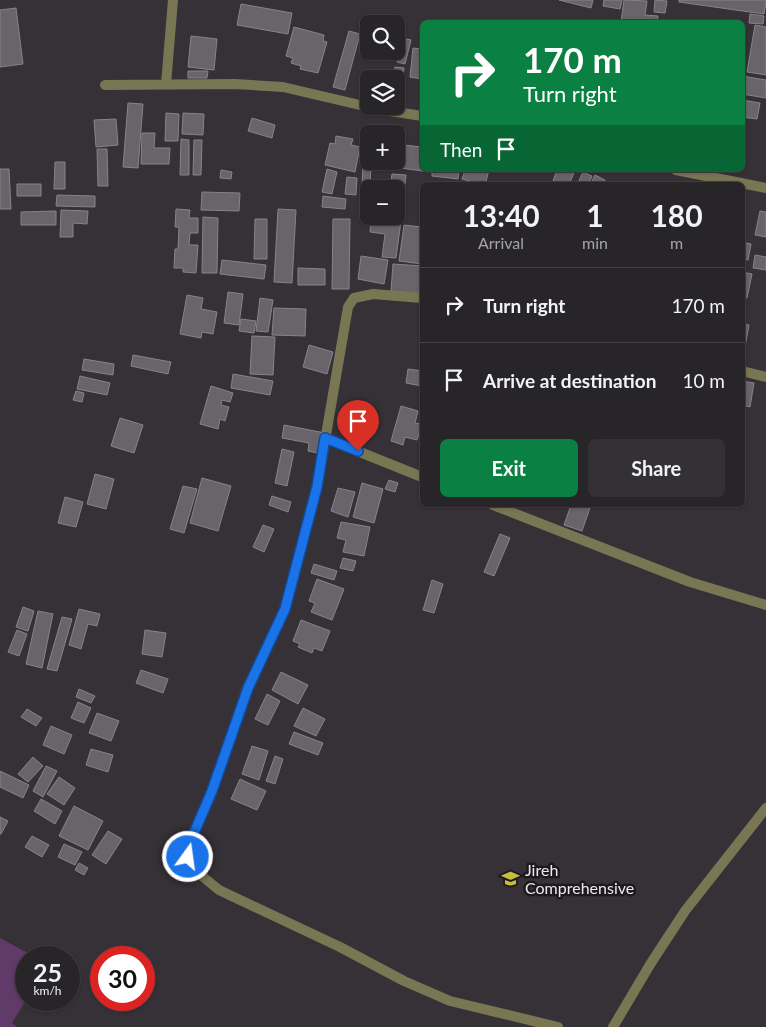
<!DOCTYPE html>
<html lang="en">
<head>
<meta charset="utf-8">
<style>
  :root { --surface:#282529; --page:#343135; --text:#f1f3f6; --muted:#a5a5a8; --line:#444246; --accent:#0b8043 }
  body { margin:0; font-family:Lato,sans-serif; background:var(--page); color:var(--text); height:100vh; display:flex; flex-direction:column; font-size:19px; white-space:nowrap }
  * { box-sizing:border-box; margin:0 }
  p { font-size:16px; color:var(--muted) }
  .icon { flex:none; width:28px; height:28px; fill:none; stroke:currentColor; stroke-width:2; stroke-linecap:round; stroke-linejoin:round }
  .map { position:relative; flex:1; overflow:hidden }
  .side { position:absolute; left:420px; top:182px; width:325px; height:325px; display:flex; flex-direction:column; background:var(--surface); border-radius:8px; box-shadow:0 1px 4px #0004,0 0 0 1px var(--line) }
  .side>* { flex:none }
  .top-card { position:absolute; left:420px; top:20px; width:325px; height:152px; border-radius:8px; box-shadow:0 1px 4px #0004,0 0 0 1px var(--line); background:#0b8043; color:#fff; overflow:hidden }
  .fabs { position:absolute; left:360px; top:15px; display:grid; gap:10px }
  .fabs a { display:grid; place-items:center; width:45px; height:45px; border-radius:8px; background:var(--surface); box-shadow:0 1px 4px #0004,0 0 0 1px var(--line); font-size:25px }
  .speed { position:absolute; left:15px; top:946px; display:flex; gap:10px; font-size:25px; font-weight:700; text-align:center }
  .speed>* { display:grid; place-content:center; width:65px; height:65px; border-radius:50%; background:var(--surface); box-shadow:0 1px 4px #0004,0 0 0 1px var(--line); line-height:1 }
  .speed small { font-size:12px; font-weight:400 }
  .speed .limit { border:8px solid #d22; background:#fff; color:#111 }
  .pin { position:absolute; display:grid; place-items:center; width:42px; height:42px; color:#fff; margin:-51px -21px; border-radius:50% 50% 50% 0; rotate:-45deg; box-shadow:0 0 5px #0007 }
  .pin .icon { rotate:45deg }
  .me { position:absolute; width:55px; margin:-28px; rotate:14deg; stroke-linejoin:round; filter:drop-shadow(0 0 4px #0008) }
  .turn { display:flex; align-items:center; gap:18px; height:105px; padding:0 20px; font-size:22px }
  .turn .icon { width:65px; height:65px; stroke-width:2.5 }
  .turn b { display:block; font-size:35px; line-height:42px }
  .then { display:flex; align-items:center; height:48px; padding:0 20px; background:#0003; gap:10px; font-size:19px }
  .eta { display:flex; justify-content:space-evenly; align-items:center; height:85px; text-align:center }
  .eta b { font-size:30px; font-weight:700; line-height:35px }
  .action { display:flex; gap:10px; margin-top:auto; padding:10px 20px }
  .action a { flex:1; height:58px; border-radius:8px; background:var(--accent); color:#fff; font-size:20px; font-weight:700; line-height:58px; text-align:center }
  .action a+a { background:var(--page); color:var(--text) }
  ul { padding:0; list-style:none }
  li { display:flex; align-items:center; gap:15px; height:75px; padding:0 20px; border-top:1px solid var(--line) }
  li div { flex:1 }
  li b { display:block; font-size:19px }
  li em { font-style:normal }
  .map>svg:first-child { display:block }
  .green { fill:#603a69 }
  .building { fill:#69636a; stroke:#88838a }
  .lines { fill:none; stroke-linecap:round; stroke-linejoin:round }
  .minor { stroke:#787653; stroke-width:10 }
  .route-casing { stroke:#114b97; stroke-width:12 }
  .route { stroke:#1a73e8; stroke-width:9 }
  .labels { text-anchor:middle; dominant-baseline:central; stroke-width:5; stroke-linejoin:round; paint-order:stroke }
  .poi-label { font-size:16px; fill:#ece9ed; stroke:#1c1a1d; text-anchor:start }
</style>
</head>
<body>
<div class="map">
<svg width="766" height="1027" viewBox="0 0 766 1027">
  <rect width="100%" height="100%" fill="#363137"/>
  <path class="green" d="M 0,938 L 35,957 L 26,958 L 26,1000 L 12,1023 L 17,1027 L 0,1027 Z"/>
  <path class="building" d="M 559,0 L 593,0 L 591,8 Z
    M 604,0 L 622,0 L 620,9 L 603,6 Z
    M 624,0 L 647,1 L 645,15 L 658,16 L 657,22 L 621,22 Z
    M 655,0 L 667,1 L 665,13 L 654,12 Z
    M 679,0 L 766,0 L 766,2 L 764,14 L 679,2 Z
    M 241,4 L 292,13 L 288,34 L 237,25 Z
    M 16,8 L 23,64 L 0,67 L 0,10 Z
    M 750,14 L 764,16 L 763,24 L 749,23 Z
    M 755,25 L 766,27 L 766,75 L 747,72 Z
    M 294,27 L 324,35 L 323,41 L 327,42 L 318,73 L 300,69 L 301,66 L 291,63 L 293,58 L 286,56 Z
    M 349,31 L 360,34 L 345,90 L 333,87 Z
    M 191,36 L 217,39 L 214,70 L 188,67 Z
    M 402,38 L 411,40 L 405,64 L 397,62 Z
    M 413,48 L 422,49 L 422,79 L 410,77 Z
    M 395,67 L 404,68 L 401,97 L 396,96 L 396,79 L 393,79 Z
    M 188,71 L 208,71 L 207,78 L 188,78 Z
    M 742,76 L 766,80 L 766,98 L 742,94 Z
    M 742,100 L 760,103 L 757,119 L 742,117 Z
    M 128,103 L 143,104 L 138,168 L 123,167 Z
    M 166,113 L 179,114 L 178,141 L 165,141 Z
    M 183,113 L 204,114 L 203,135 L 182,134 Z
    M 252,118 L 275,125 L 272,138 L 248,131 Z
    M 116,119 L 118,145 L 96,147 L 94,120 Z
    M 142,133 L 155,133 L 154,148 L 170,148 L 169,164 L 141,164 Z
    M 336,136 L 353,139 L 351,145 L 360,147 L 355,172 L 325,165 L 330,143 L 335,144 Z
    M 366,138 L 369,138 L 369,159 L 364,158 Z
    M 181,139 L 189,140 L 189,175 L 180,175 Z
    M 194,140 L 202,140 L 201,175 L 193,175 Z
    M 404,145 L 422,147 L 422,170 L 429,170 L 429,172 L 401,168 Z
    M 97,149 L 107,149 L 108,186 L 98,186 Z
    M 55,162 L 65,162 L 65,189 L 54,189 Z
    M 363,163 L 371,164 L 369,208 L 361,208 Z
    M 0,169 L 9,169 L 11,209 L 0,209 Z
    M 327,169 L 337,172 L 332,194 L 322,192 Z
    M 221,170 L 232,172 L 231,179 L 220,178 Z
    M 432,170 L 459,170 L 458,179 L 432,176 Z
    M 465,170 L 489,170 L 485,185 L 462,179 Z
    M 557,170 L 575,170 L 569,185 L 553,181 Z
    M 583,172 L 592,176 L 588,185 L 577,185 Z
    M 392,174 L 406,175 L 401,216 L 396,216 L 396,189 L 390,189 Z
    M 595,175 L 605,180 L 602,185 L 590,185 Z
    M 347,177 L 357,178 L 356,195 L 345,194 Z
    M 17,184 L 41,184 L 41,196 L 17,196 Z
    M 202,192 L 240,193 L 239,211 L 201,210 Z
    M 57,195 L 95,196 L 95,207 L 56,206 Z
    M 323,196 L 346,199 L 345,209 L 322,207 Z
    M 176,209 L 190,210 L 189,218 L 198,218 L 198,233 L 190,233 L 189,245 L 198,245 L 196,273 L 183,272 L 183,268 L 174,268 L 175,249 L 178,249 L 179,227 L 175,227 Z
    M 278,209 L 296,210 L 292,283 L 274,282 Z
    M 61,210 L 88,211 L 87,224 L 73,223 L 73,237 L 60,237 Z
    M 56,211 L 56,225 L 21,225 L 21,212 Z
    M 760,211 L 766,212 L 766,237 L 755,235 Z
    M 203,217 L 218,218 L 217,273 L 202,273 Z
    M 371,218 L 401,221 L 396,258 L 382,257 L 385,234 L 370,232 Z
    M 255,219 L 267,219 L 267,259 L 254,259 Z
    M 333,219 L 350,219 L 349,289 L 332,289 Z
    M 404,225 L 422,227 L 422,264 L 399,261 Z
    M 742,242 L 751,244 L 748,260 L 742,259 Z
    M 755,255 L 766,257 L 766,270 L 753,268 Z
    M 361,256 L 388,260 L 384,284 L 358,279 Z
    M 222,260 L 266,265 L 264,279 L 220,274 Z
    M 393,264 L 422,266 L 419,294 L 391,291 Z
    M 298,268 L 325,269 L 325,285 L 298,285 Z
    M 742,272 L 752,274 L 747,298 L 742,297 Z
    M 228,292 L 243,294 L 239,325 L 224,323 Z
    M 187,295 L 203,298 L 201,309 L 217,312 L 213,334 L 202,332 L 201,338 L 180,334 Z
    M 260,298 L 273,300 L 268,332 L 256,331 Z
    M 274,308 L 306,309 L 305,336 L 272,335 Z
    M 241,319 L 256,321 L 254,333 L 239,331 Z
    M 742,324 L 749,325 L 744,352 L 742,352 Z
    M 252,336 L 275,337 L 273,375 L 250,374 Z
    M 309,345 L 333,352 L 327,374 L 303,367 Z
    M 133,355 L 171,362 L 168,374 L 131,366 Z
    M 84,359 L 114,364 L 113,375 L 82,370 Z
    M 408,369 L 422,371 L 422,386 L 406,383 Z
    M 233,374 L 273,381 L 270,395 L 231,388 Z
    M 80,376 L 110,383 L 107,395 L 77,389 Z
    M 742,381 L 754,383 L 750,407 L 742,405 Z
    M 211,386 L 233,393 L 230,402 L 222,400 L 221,405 L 229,407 L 225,421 L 220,419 L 218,429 L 200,424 Z
    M 76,391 L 84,393 L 82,402 L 73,400 Z
    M 401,406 L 418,411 L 415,423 L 422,424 L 417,440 L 405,437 L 403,445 L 391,441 Z
    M 120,418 L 143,425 L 134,453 L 111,446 Z
    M 284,425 L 325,433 L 322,454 L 308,451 L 309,443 L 282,438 Z
    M 282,449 L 294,452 L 287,486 L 275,483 Z
    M 95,474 L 114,479 L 106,509 L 87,504 Z
    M 202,478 L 231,486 L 218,531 L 190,523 Z
    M 389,480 L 398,483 L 395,492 L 385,489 Z
    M 362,483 L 383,489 L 374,523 L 353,517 Z
    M 183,486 L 197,489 L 184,533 L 170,529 Z
    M 338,488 L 355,492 L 348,517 L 331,511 Z
    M 272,496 L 291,502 L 288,512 L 269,505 Z
    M 65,497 L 83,502 L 76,527 L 58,523 Z
    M 571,505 L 591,505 L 582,531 L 564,525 Z
    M 341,522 L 370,527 L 364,556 L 343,552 L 346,540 L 337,538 Z
    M 263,525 L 274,529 L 264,552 L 253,547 Z
    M 500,534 L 510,538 L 494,576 L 484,572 Z
    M 343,558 L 356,561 L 353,571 L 340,568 Z
    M 314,564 L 337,571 L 334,580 L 311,573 Z
    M 317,579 L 344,589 L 332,620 L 311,612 L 315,603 L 309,601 Z
    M 432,580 L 443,584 L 434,613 L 423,610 Z
    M 23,607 L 34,611 L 28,631 L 16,627 Z
    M 79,609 L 100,614 L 97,626 L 88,624 L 81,649 L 69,645 Z
    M 38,611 L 53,614 L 42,668 L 26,664 Z
    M 62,617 L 72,619 L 57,671 L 47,669 Z
    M 301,620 L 330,631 L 322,651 L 314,648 L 312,653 L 298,647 L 300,644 L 293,641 Z
    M 17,630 L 27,634 L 19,656 L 8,652 Z
    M 145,630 L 166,633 L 162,657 L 142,654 Z
    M 141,670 L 168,679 L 163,693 L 136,683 Z
    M 281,672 L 308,685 L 298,704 L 272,690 Z
    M 79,689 L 95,696 L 91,703 L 76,697 Z
    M 267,694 L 280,701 L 268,725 L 255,719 Z
    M 78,702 L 91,708 L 84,723 L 71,718 Z
    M 303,708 L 325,719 L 316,736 L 294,726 Z
    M 27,709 L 42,718 L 36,726 L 21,717 Z
    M 97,713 L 119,721 L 111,741 L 89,733 Z
    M 51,726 L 72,735 L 64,754 L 43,745 Z
    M 294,732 L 323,743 L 318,755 L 289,744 Z
    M 252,746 L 268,751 L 259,780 L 242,774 Z
    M 91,749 L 113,755 L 108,772 L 86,765 Z
    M 275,756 L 283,759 L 275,784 L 266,781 Z
    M 33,757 L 43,766 L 28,782 L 18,774 Z
    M 46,766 L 57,771 L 43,797 L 33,791 Z
    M 0,771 L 29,785 L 23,798 L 0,787 Z
    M 59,777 L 75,788 L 64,805 L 47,794 Z
    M 240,779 L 266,791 L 257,810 L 231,799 Z
    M 41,799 L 62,811 L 55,824 L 34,811 Z
    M 74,806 L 103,821 L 88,850 L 59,836 Z
    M 0,817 L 8,821 L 1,834 L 0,834 Z
    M 108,831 L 122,839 L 106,864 L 92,855 Z
    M 32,836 L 49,845 L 42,857 L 25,847 Z
    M 64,844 L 82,852 L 75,865 L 58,857 Z
    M 79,863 L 88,868 L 84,875 L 75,870 Z"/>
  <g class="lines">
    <path class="minor" d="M 166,84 L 173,0
      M 105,85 L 235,84 L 283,87 L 377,109 L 422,116
      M 676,170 L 766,188
      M 422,298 L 373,294 L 354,298 L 348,307 L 317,487 L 285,609 L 248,688 L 212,791 L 191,840 L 188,857 L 197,872 L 219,890 L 340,947 L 404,981 L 450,1001 L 558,1027
      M 742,371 L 766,377
      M 325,438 L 422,477
      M 493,505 L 690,582 L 766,605
      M 613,1027 L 651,963 L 685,911 L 766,808"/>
  </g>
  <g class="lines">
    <defs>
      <path id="route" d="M 188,857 L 191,840 L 212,791 L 248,688 L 285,609 L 317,487 L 325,438 L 358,451"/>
    </defs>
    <use href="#route" class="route-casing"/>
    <use href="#route" class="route"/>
  </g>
  <defs>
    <symbol id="school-bare" viewBox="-9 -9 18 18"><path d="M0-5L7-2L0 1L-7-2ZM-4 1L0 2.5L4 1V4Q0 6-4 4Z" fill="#c4bd3e" stroke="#1c1a1d" stroke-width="2.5" paint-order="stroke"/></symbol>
  </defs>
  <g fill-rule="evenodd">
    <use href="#school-bare" x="498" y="866" width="25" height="25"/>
  </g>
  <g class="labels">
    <g class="poi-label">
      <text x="525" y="869">Jireh<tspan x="525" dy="18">Comprehensive</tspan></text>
    </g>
  </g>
</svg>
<div class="fabs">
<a><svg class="icon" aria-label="search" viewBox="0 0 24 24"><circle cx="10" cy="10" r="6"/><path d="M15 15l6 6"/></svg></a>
<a><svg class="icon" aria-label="layers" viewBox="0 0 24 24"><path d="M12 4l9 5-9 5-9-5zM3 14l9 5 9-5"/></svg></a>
<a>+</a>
<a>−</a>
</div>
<div class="speed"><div>25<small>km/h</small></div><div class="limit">30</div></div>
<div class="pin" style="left:358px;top:451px;background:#d93025"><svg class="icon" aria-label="arrive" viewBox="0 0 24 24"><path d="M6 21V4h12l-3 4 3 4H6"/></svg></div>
<svg class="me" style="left:188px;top:857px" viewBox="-20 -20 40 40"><circle r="17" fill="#1a73e8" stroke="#fff" stroke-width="3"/><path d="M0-11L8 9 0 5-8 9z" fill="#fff"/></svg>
<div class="top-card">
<div class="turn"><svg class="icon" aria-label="right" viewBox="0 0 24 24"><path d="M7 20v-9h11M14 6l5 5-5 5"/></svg><div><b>170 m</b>Turn right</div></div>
<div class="then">Then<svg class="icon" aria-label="arrive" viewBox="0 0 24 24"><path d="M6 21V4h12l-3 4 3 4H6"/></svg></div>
</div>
<section class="side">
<div class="eta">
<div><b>13:40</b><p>Arrival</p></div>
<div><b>1</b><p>min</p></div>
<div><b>180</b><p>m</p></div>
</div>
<ul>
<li><svg class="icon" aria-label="right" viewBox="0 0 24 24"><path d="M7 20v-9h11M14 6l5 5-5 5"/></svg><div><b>Turn right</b></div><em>170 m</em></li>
<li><svg class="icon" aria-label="arrive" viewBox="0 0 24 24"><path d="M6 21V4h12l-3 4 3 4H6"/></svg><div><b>Arrive at destination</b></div><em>10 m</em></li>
</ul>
<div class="action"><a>Exit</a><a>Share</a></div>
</section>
</div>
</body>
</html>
